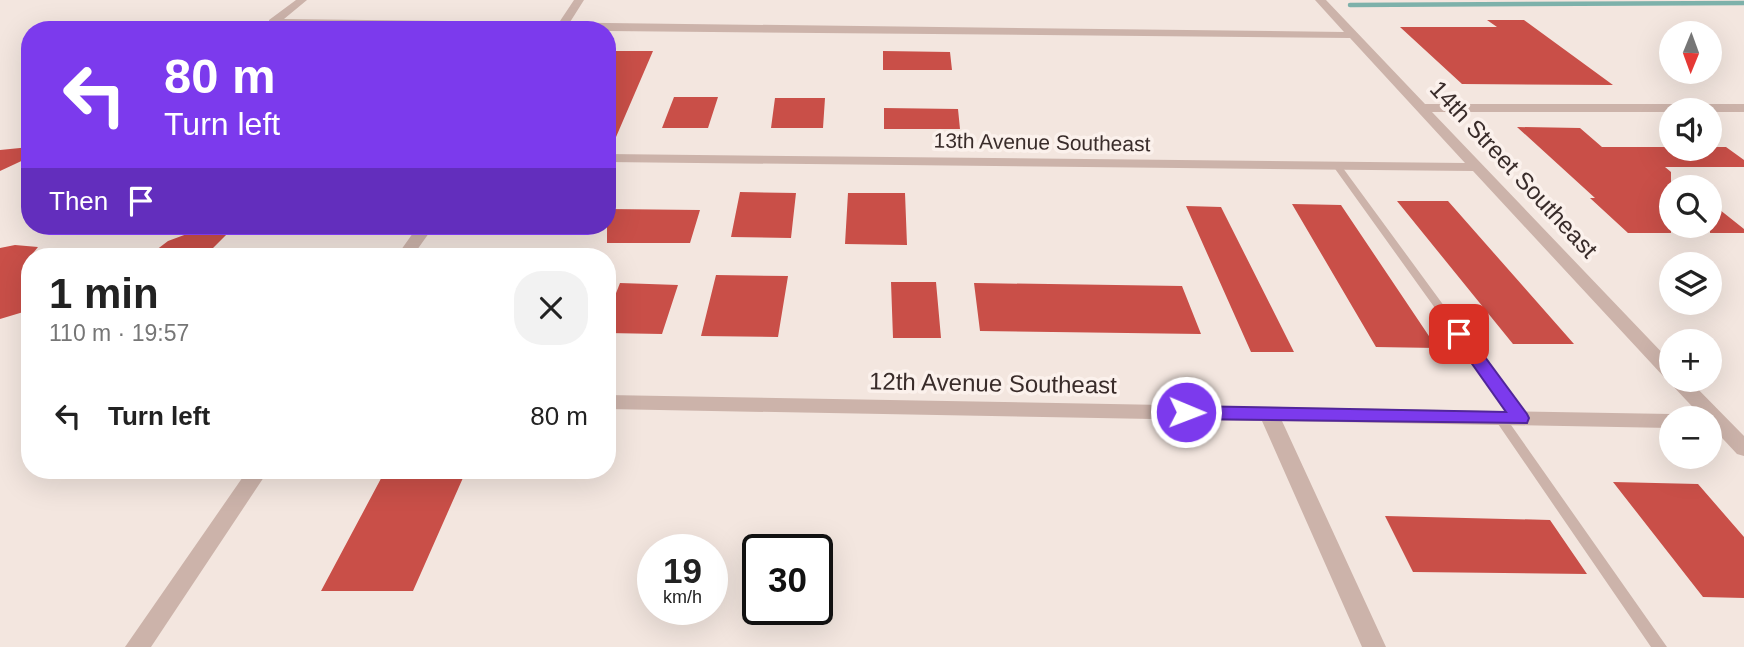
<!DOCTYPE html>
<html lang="en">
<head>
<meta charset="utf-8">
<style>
  :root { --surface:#fff; --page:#f2f2f2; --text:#222; --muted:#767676 }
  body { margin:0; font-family:Helvetica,sans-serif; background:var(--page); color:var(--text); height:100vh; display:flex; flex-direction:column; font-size:26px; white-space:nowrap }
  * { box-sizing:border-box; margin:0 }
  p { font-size:23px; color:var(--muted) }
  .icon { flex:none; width:38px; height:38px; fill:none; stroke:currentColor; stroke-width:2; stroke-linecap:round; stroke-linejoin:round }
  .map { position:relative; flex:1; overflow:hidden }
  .side { position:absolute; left:21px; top:248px; width:595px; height:231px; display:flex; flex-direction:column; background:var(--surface); border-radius:28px; box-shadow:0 7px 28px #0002 }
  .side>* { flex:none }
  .guide { position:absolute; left:21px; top:21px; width:595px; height:214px; border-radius:28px; box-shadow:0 7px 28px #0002; background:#7c3aed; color:#fff; overflow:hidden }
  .needle { width:46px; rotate:181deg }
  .tools { position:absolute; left:1659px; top:21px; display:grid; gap:14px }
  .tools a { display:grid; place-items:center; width:63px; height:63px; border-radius:50%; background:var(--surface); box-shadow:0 7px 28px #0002; font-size:35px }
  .speed { position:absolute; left:637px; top:534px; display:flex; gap:14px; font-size:35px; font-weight:700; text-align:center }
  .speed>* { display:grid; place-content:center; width:91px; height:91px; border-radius:50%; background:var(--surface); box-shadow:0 7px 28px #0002; line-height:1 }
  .speed small { font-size:18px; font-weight:400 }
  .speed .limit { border:4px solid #111; border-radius:10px; background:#fff; color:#111 }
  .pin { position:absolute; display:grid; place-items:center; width:60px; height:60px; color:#fff; margin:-30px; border-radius:14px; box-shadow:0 4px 10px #0006 }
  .me { position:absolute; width:77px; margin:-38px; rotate:91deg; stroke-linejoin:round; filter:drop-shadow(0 0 5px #0008) }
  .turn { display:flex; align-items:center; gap:24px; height:147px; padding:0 28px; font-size:32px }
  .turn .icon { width:91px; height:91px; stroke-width:2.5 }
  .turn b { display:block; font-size:49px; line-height:60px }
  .then { display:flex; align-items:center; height:66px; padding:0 28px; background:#0003; gap:14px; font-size:26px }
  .round { display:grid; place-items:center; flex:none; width:74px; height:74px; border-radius:28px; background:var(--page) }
  .head { display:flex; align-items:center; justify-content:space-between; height:119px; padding:0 28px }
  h1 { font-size:42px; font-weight:700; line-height:52px }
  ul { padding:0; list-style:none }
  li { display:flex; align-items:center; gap:21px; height:98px; padding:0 28px }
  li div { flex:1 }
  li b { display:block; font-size:26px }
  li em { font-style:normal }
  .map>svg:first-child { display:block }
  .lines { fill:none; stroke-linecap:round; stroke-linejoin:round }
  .stream { stroke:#7db1aa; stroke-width:4.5 }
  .building { fill:#c94f48 }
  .service { fill:#ccb3aa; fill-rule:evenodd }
  .minor { fill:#ccb3aa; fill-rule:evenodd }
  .tertiary { fill:#ccb3aa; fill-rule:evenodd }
  .route { fill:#7c3aed; stroke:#51269a; stroke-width:2 }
  .labels { text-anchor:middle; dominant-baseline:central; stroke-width:7; stroke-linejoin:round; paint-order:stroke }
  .far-street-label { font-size:21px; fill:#392c2a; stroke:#fbf1ec }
  .street-label { font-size:24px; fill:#392c2a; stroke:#fbf1ec }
</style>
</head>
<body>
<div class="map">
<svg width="1744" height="647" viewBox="0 0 1744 647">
  <rect width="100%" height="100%" fill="#f3e6df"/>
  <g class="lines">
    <path class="stream" d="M 1350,5 L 1744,3"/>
  </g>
  <path class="building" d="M 1487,20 L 1524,20 L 1613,85 L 1462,84 L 1400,27 L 1497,27 Z
    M 607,51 L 653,51 L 610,151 L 607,151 Z
    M 883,51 L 950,52 L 952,70 L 883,70 Z
    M 674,97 L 718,97 L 708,128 L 662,128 Z
    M 775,98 L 825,98 L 823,128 L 771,128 Z
    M 884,108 L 958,109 L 960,129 L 884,129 Z
    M 1517,127 L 1580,128 L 1602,147 L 1726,147 L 1744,160 L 1744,167 L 1665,167 L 1671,172 L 1671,233 L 1628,233 L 1590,198 L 1595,198 Z
    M 30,147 L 30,157 L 0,171 L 0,150 Z
    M 740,192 L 796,193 L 791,238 L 731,237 Z
    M 848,193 L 905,193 L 907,245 L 845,244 Z
    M 1397,201 L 1448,201 L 1574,344 L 1513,344 Z
    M 1710,202 L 1744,229 L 1744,233 L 1710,233 Z
    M 1292,204 L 1341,205 L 1437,348 L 1376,347 Z
    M 1186,206 L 1221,207 L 1294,352 L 1251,352 Z
    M 607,209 L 700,210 L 690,243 L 607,243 Z
    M 195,231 L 227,234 L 213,248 L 195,257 L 147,257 L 168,241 Z
    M 15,245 L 38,247 L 30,257 L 30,310 L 0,319 L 0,248 Z
    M 716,275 L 788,276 L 778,337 L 701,336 Z
    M 891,282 L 936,282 L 941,338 L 893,338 Z
    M 620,283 L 678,285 L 662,334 L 607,333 L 607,316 Z
    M 974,283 L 1182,286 L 1201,334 L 980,331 Z
    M 385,471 L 466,471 L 413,591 L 321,591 Z
    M 1613,482 L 1698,484 L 1744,537 L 1744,598 L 1703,597 Z
    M 1385,516 L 1550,520 L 1587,574 L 1413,572 Z"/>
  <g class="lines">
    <path class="service" d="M 1337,163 L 1340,164 L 1524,415 L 1526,418 L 1524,421 L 1516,421 L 1333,166 Z
      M 1500,414 L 1504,415 L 1667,647 L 1651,647 L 1496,421 L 1494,418 L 1496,415 Z"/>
    <path class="minor" d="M 296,0 L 307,0 L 284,19 L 1344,32 L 1315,0 L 1326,0 L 1425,104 L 1744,104 L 1744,112 L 1432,112 L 1671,362 L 1671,380 L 1689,380 L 1744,436 L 1744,456 L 1737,454 L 1710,425 L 1710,418 L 1703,418 L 1671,384 L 1669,379 L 1664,377 L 1473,171 L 607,162 L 607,154 L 1465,163 L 1350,38 L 607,31 L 515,27 L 269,24 L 269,20 Z
      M 607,395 L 1671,414 L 1679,418 L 1671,418 L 1671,428 L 1282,421 L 1386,647 L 1362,647 L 1262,421 L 607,409 Z"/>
    <path class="tertiary" d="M 574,0 L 584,0 L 565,30 L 554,30 Z
      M 418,226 L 434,226 L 412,257 L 396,257 Z
      M 247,471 L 268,471 L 151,647 L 125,647 Z"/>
  </g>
  <path class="route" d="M 1459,329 L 1465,330 L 1527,414 L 1529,418 L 1527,423 L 1186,419 L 1180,417 L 1177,412 L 1180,408 L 1186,406 L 1506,412 L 1451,334 Z"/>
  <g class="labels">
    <g class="far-street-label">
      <text transform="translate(1042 142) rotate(1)">13th Avenue Southeast</text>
    </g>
    <g class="street-label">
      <text transform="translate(1514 169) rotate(47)">14th Street Southeast</text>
      <text transform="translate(993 383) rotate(1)">12th Avenue Southeast</text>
    </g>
  </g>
</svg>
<div class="tools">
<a><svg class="needle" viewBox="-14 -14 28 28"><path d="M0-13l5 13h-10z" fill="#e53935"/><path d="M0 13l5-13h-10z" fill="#767676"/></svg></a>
<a><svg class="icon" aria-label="sound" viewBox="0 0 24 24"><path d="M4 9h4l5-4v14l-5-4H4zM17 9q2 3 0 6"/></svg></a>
<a><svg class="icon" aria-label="search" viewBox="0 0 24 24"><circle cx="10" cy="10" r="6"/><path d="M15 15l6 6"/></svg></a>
<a><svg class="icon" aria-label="layers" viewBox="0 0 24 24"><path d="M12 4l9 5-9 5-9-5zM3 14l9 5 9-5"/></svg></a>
<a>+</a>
<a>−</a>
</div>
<div class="speed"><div>19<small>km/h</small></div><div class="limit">30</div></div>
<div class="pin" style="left:1459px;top:334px;background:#d93025"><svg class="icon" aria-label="arrive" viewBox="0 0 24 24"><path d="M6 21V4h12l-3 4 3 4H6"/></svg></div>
<svg class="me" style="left:1186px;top:412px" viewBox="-20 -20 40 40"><circle r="17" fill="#7c3aed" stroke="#fff" stroke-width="3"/><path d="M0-11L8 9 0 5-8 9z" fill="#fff"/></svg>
<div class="guide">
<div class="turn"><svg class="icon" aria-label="left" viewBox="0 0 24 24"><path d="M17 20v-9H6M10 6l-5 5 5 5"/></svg><div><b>80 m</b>Turn left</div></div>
<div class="then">Then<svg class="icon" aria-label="arrive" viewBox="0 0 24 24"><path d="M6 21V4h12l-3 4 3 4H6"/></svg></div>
</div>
<section class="side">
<div class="head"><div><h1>1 min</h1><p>110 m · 19:57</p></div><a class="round"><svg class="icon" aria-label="close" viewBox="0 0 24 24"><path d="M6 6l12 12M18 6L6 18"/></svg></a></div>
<ul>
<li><svg class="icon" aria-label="left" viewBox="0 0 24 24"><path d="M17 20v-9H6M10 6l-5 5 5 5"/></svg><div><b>Turn left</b></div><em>80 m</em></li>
</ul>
</section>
</div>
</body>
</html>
